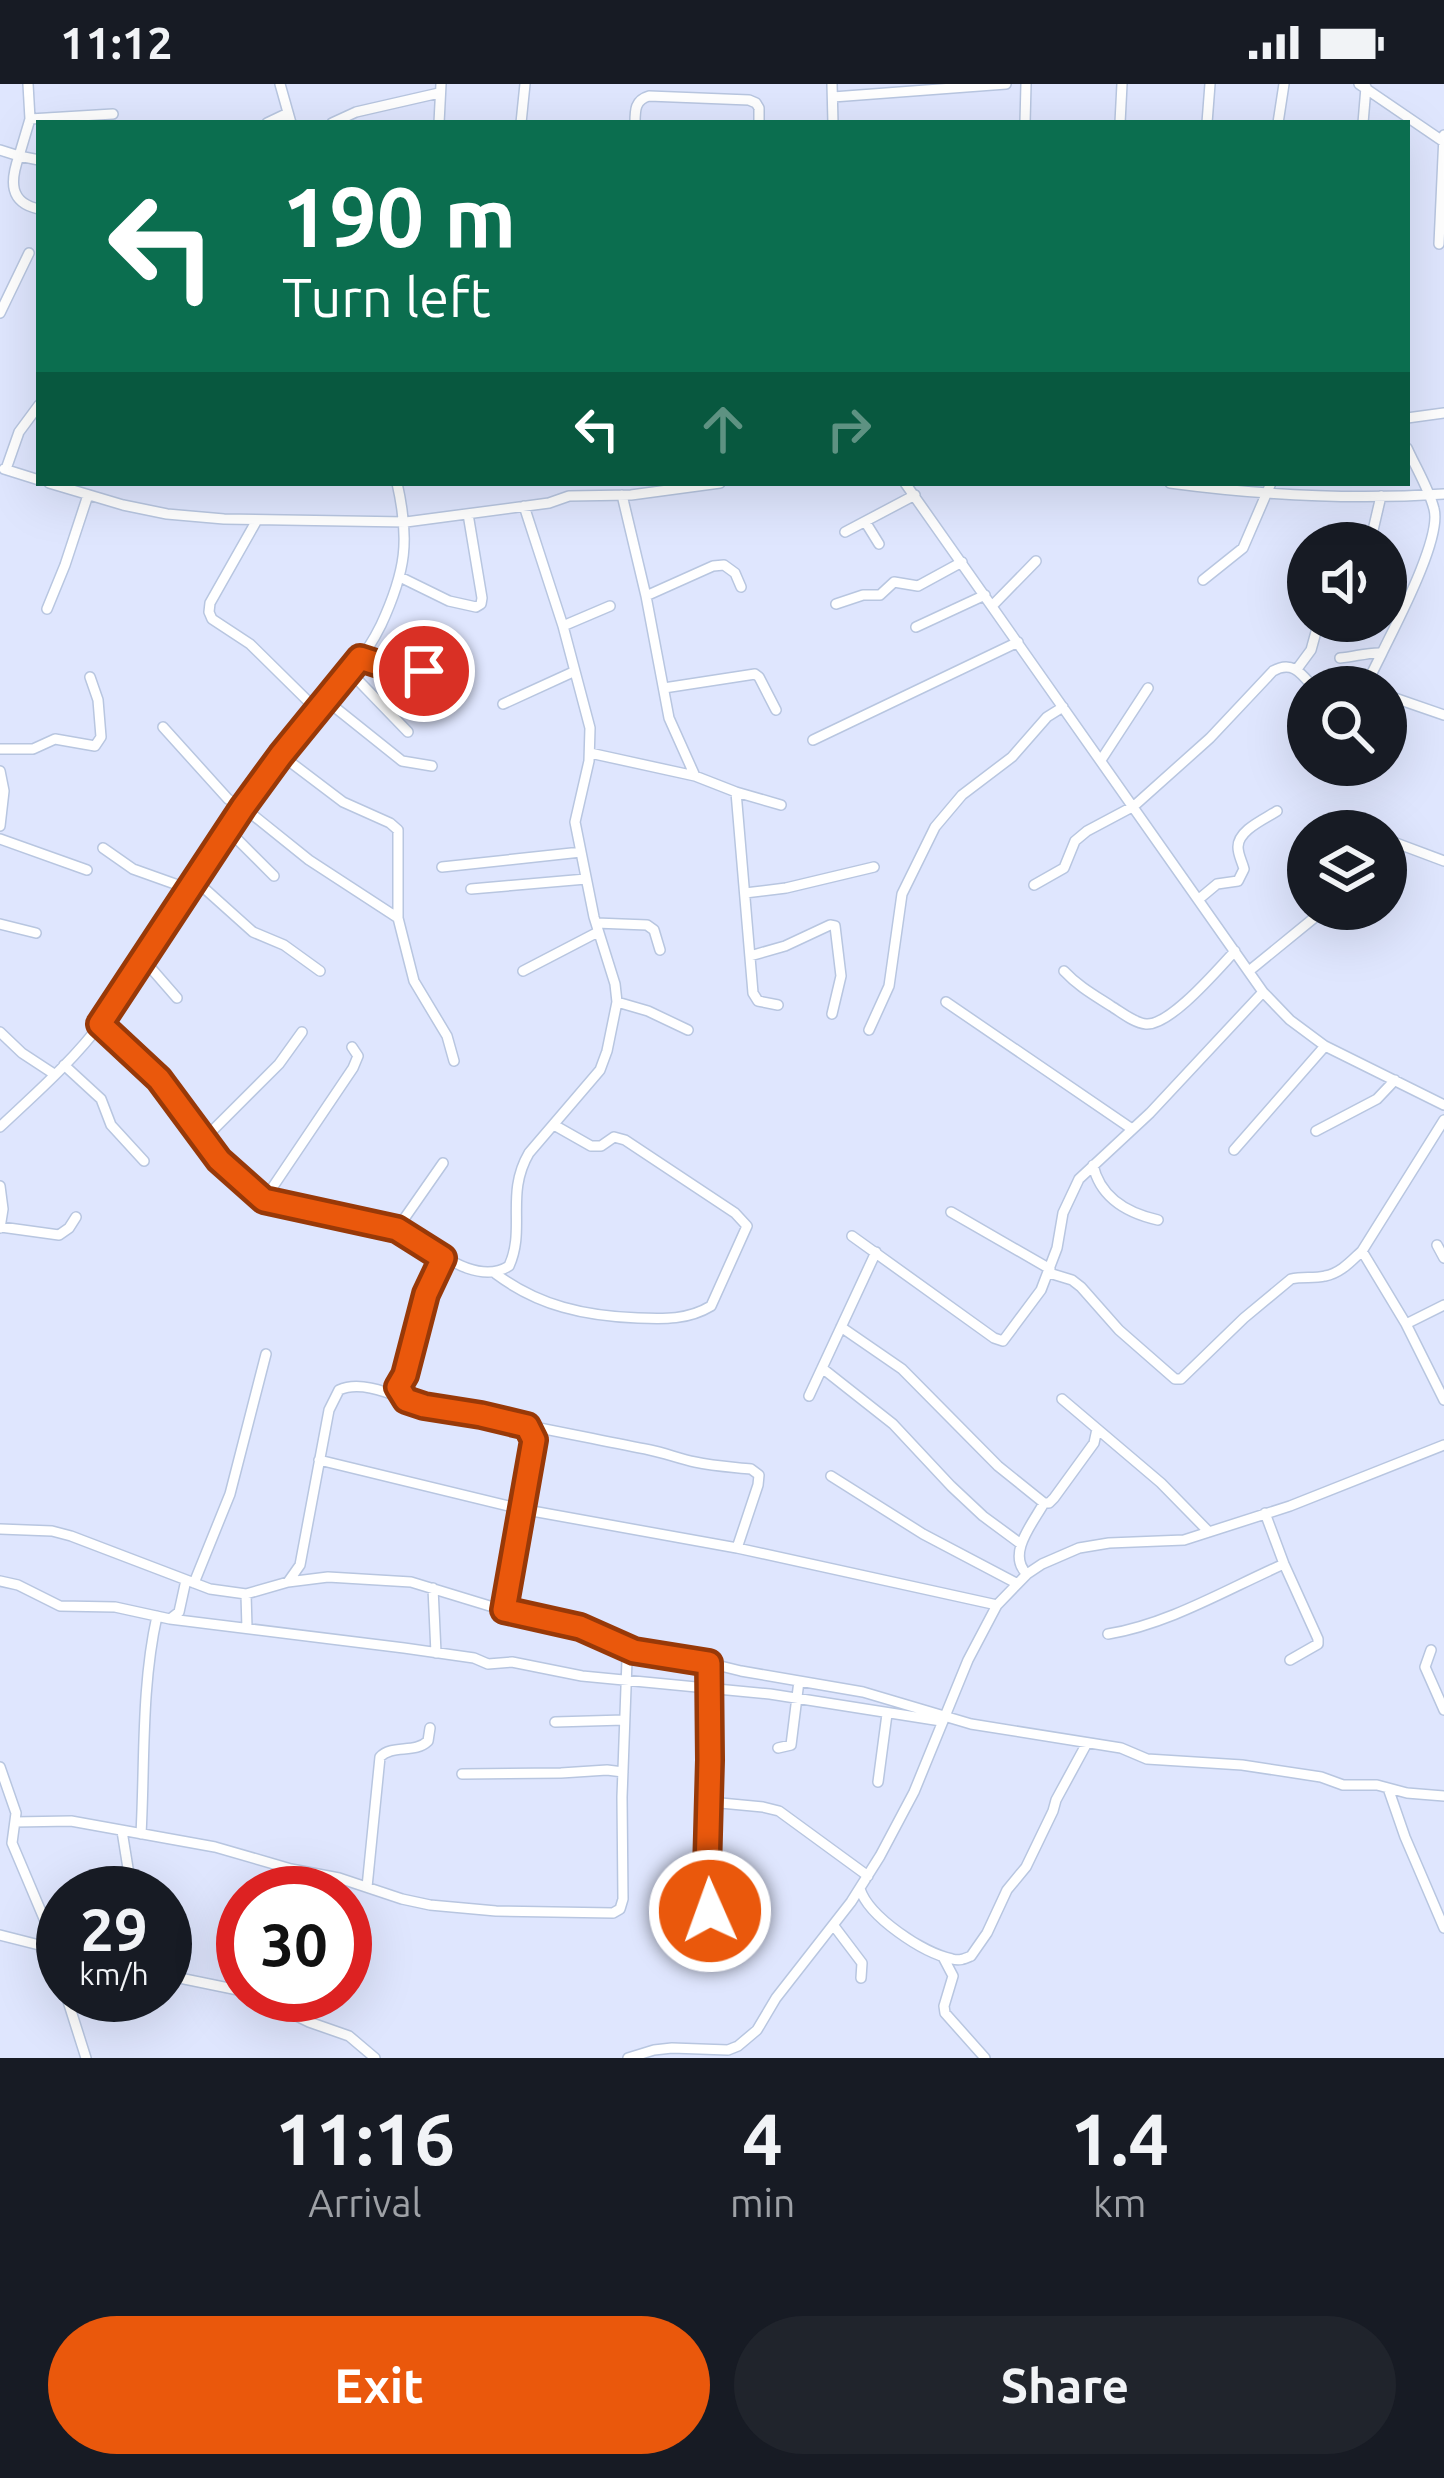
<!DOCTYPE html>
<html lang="en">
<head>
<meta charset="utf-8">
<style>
  :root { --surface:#171b24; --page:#20242c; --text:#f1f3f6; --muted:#9ea1a6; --accent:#ea580c }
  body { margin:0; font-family:Ubuntu,sans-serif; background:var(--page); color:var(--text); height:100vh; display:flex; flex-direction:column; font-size:45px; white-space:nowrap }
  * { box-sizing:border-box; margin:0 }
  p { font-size:39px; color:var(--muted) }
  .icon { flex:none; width:66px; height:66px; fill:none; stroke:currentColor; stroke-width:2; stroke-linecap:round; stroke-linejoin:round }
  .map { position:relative; height:1974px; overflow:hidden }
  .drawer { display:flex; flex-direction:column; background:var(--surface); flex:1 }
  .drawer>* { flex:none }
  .guide { position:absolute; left:36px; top:36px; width:1374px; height:366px; border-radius:0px; box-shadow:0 12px 48px #0002; background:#0b6e4f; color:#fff; overflow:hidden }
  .controls { position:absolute; left:1287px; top:438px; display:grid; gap:24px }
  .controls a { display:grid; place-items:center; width:120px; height:120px; border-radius:50%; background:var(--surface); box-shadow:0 12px 48px #0002; font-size:60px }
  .speed { position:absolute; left:36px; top:1782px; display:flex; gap:24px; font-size:60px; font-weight:700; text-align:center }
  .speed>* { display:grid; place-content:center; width:156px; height:156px; border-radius:50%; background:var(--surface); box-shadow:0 12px 48px #0002; line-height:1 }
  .speed small { font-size:30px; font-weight:400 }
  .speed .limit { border:18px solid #d22; background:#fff; color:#111 }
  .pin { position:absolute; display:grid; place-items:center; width:102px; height:102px; color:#fff; margin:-51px; border:6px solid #fff; border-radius:50%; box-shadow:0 3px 12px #0007 }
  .me { position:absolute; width:132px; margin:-66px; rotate:358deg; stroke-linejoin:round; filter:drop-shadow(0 0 9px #0008) }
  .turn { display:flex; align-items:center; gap:42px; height:252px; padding:0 48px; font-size:54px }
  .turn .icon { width:156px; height:156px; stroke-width:2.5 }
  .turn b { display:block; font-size:84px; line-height:102px }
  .lanes { display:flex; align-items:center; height:114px; padding:0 48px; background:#0003; justify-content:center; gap:60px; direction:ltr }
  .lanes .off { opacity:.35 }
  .eta { display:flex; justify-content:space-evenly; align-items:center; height:204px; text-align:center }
  .eta b { font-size:72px; font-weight:700; line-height:84px }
  .button { display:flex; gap:24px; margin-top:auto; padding:24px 48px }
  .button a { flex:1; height:138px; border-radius:72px; background:var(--accent); color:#fff; font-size:48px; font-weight:700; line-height:138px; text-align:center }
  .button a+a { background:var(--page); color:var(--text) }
  .status { display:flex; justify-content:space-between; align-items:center; height:84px; padding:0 60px; background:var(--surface); direction:ltr }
  .status svg { height:33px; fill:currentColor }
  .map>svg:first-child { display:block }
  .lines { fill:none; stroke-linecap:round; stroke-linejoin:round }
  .minor-casing { stroke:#b8c6e0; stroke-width:12 }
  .minor { stroke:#fff; stroke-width:9 }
  .route-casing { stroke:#983908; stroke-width:30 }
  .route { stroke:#ea580c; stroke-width:21 }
</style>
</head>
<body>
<div class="status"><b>11:12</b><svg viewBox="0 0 49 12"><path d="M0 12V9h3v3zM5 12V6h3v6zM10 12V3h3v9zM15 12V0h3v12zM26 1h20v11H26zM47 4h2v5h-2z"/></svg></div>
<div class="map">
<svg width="1444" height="1974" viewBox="0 0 1444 1974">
  <rect width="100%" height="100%" fill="#dfe6fe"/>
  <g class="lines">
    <defs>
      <path id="minor" d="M 28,0 L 30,35 L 19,72 L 39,76
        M 280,0 L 291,39
        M 832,0 L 833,39
        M 1359,0 L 1444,58
        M 833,13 L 1006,0
        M 30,35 L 113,30
        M 267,39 L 288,29
        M 332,39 L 356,28 L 439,9
        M 439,39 L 441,0
        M 521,39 L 525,0
        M 635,39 C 635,26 635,16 649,12 L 749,16 L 756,19 L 759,24 L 759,39
        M 1025,39 L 1026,0
        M 1120,39 L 1122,0
        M 1207,39 L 1210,0
        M 1278,39 L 1284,0
        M 1363,39 L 1366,3
        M 0,66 L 19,72 C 10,97 9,119 39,125
        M 1439,160 L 1444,51
        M 0,229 L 29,169
        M 1407,334 L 1444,329
        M 4,385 L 39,396
        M 6,385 L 19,348 L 39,321
        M 49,399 L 123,421 L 167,430 L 224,435 L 406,438 L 549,419 L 569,412 L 631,411 L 720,399
        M 905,399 L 1263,908 L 1290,936 L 1325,962 L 1444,1021
        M 1170,399 C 1260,411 1353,416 1444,410
        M 622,411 L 646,512 L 669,634 L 695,692
        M 257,436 L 210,519 L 209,528 L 212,535 L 250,560 L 318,627
        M 866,439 L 879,460
        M 845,448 L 915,411
        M 1370,459 L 1381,412
        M 1304,491 L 1308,491
        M 400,493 L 449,517 L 476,523 L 481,520 L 482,514 L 468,430
        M 1203,496 L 1243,464 L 1271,399
        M 646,512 L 713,482 L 724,481 L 735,489 L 741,503
        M 836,520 L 863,511 L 880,511 L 894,498 L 918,502 L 962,478
        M 993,521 L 1036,477
        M 47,525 L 65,481 L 88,411
        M 563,542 L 610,522
        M 916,543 L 985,511
        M 360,574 C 388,587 418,585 447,593
        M 1340,574 C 1355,573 1367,568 1382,569 C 1396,540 1442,454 1434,425 C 1429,405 1416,384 1407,364
        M 1297,585 L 1311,566 L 1319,537
        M 351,589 L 408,648
        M 1365,603 L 1382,569
        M 664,604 L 755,590 L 759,593 L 776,626
        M 1386,611 L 1444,631
        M 327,617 L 402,677 L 432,682
        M 503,620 L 573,588
        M 163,643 L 228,715 L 243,723 L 309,776 L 398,834
        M 813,656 L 1018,558
        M 0,665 L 33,665 L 55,655 L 95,662 L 101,653 L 98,616 L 90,593
        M 590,669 L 695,692 L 736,708 L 781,721
        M 281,671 L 343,718 L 390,739 L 398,746 L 398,834 L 414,897 L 447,952 L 454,977
        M 1101,676 L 1148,604
        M 0,687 L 4,707 L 0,742
        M 736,708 L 753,909 L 758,917 L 778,921
        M 228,746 L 274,792
        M 0,755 L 87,786
        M 1386,763 L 1396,759 L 1444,777
        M 103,764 L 133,785 L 189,805
        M 442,783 L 581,768
        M 195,796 L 253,848 L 284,861 L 320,887
        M 1034,801 L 1064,784 L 1075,757 L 1087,747 L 1134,722 L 1210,654 L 1273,587 C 1292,576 1301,589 1313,603
        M 471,805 L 586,795
        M 745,809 L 786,804 L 874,783
        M 1199,815 L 1217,800 L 1238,797 L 1244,785 C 1242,777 1238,771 1238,763 C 1238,746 1265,735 1277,727
        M 596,839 L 647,841 L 654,846 L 660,866
        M 0,840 L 36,849
        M 750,872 L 785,862 L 830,841 L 835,842 L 841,892 L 832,930
        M 143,875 L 177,914
        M 523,887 L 598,848
        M 1064,887 C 1078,902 1094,911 1111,922 C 1121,928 1134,939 1146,940 C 1170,942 1218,885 1235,867
        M 1249,887 L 1325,825
        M 617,918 L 648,927 L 688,946
        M 946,918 L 1132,1045
        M 100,940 C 123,961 147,981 167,1004 C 200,1043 214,1078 257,1110 C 283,1131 355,1130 391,1143 C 424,1155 472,1205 509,1182 C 526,1145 505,1110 529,1069 L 600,986 L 607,967 L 617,918 L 615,900 L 594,833 L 575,738 L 589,677 L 590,644 L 563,542 L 524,422
        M 869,946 L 889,902 L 902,810 L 935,743 L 962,711 L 1012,673 L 1047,633 L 1063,623
        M 0,948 L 22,969 L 54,990
        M 64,981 L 101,1015 L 111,1041 L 144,1077
        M 0,1043 C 35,1010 73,977 102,938 C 156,864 200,782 254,708 C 272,684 290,660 310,636 C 336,607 364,576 381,541 C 406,487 410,456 397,399
        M 1316,1047 L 1377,1015 L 1395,996
        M 203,1056 L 279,980 L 302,948
        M 1234,1066 L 1325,962
        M 1093,1081 C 1100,1113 1127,1129 1158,1136
        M 0,1102 L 3,1125 L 0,1144
        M 264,1116 L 353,984 L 358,972 L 352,963
        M 951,1128 L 1050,1185
        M 1,1143 L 59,1151 L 69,1144 L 76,1133
        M 397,1145 L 443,1079
        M 852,1152 L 994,1254 L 1003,1257 L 1041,1206 L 1057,1164 L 1063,1129 L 1079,1095 L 1150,1029 L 1263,908
        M 1437,1161 L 1444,1174
        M 1362,1167 L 1406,1240 L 1444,1316
        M 1049,1189 L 1072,1196 L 1081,1203 L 1119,1246 L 1175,1295 L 1181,1295 L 1244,1234 L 1291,1195 C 1303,1192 1313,1195 1325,1192 C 1341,1189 1351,1177 1362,1167 L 1444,1036
        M 496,1190 C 539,1222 585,1232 638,1234 C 664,1235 688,1236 711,1222 L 747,1142 L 735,1129 L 625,1056 L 614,1053 L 601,1062 L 591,1062 L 554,1041
        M 1406,1240 L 1444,1221
        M 841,1243 L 902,1285 L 998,1382 L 1044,1419 L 1049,1419 L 1054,1414 L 1094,1359 L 1097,1345
        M 822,1284 L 893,1340 L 951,1402 L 983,1432 L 1021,1460
        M 388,1308 L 398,1303 L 405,1291 L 426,1210 L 443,1174
        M 809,1312 L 876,1168
        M 1062,1315 L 1161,1399 L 1209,1448
        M 319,1376 L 521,1425 L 737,1464 L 997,1521
        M 831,1392 L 923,1450 L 1016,1499
        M 1265,1429 L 1284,1480 L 1318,1555 L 1318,1560 L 1290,1576
        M 0,1445 L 52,1447 L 71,1452 L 210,1505 L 246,1510 L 288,1498 L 328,1493 L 411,1498 L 493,1523 L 581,1543 L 635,1566 L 684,1573 L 741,1587 L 863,1608 L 971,1640 L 1121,1664 L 1147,1675 L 1242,1681 L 1321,1693 L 1343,1701 L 1377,1701 L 1407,1709 L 1444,1712
        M 1027,1490 C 1006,1470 1033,1439 1044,1419
        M 0,1497 L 18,1501 L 60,1522 L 115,1523 L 170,1535 L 404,1564 L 474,1574 L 488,1580 L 512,1578 L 582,1592 L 770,1610 L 941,1637
        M 288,1498 L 300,1481 L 329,1326 L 339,1306 C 367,1293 409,1320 438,1325 C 509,1337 579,1352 650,1366 C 665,1369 680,1375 695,1378 C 713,1382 732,1383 751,1385 L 759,1391 L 758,1401 L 737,1464
        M 194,1499 L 230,1410 L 266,1270
        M 433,1504 L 436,1569
        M 246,1510 L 247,1544
        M 504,1525 L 534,1356 L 540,1345
        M 170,1535 L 179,1528 L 186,1496
        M 1108,1550 C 1169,1540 1227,1505 1284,1480
        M 1431,1566 L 1425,1583 L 1444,1626
        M 709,1579 L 709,1850 L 720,1862
        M 555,1638 L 624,1636
        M 778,1664 L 791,1661 L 799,1597
        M 0,1683 L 16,1729 L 12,1759 L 45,1837 L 63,1901
        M 462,1690 L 561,1689 L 607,1686 L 623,1688
        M 878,1698 L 887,1630
        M 1388,1704 L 1405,1753 L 1444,1844
        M 710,1718 L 763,1723 L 779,1727 L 868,1792
        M 15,1738 L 71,1737 L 215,1763 L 291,1785 L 339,1794 L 402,1815 L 430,1821 L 496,1827 L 613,1829 L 620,1825 L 623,1815 L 622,1713 L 627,1576 L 621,1562
        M 122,1747 L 132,1809
        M 141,1750 C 145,1677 141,1604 157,1532
        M 367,1803 L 380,1673 C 392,1660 415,1670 428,1657 L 430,1644
        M 860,1805 C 869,1833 923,1869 952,1875 C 960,1877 964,1875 971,1872 L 987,1849 L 1007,1806 L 1026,1783 L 1053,1727 L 1056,1716 L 1087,1659
        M 834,1842 L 862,1879 L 861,1894
        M 0,1851 L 63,1867
        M 943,1873 L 953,1892 L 944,1922 L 945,1929 L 985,1974
        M 165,1891 L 243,1907
        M 66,1911 L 86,1974
        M 254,1911 L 309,1938 L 349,1952 L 375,1974
        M 628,1974 L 654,1966 L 672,1964 L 728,1966 L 738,1962 L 757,1946 L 776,1914 L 851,1818 L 880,1772 L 914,1708 L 968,1576 L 997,1521 L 1027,1490 L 1042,1480 L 1079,1464 L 1109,1459 L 1184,1456 L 1290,1422 L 1444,1361"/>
    </defs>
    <use href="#minor" class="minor-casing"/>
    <use href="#minor" class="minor"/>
  </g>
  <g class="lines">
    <defs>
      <path id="route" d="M 424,587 L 394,585 L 360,574 L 281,671 L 243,723 L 100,940 L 159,995 L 219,1076 L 264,1116 L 397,1145 L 443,1174 L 426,1210 L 405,1291 L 398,1303 L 406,1316 L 424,1322 L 481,1331 L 527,1342 L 534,1356 L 504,1526 L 580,1543 L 634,1567 L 709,1579 L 710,1676 L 707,1787 L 710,1827"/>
    </defs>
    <use href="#route" class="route-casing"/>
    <use href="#route" class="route"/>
  </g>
</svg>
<div class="controls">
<a><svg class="icon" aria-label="sound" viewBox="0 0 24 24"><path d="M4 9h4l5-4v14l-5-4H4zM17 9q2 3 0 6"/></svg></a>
<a><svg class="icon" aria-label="search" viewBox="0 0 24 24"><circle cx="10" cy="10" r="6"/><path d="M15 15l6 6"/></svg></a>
<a><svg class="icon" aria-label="layers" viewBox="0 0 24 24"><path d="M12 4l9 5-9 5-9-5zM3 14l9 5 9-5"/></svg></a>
</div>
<div class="speed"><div>29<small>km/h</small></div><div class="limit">30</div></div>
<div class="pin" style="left:424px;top:587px;background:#d93025"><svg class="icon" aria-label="arrive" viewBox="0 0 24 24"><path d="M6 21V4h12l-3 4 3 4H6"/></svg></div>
<svg class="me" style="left:710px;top:1827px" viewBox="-20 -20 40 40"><circle r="17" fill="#ea580c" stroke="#fff" stroke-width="3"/><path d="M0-11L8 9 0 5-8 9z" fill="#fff"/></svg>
<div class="guide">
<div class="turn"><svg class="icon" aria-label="left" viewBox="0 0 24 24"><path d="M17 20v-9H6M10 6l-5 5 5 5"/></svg><div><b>190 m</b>Turn left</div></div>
<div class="lanes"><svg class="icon" aria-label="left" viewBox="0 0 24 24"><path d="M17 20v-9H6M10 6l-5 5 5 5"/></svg><svg class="icon off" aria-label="ahead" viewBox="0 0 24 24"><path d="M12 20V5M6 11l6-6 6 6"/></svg><svg class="icon off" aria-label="right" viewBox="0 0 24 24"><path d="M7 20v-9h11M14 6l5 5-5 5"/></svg></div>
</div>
</div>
<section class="drawer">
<div class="eta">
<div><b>11:16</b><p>Arrival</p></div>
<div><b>4</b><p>min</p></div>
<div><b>1.4</b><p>km</p></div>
</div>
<div class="button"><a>Exit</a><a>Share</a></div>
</section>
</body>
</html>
